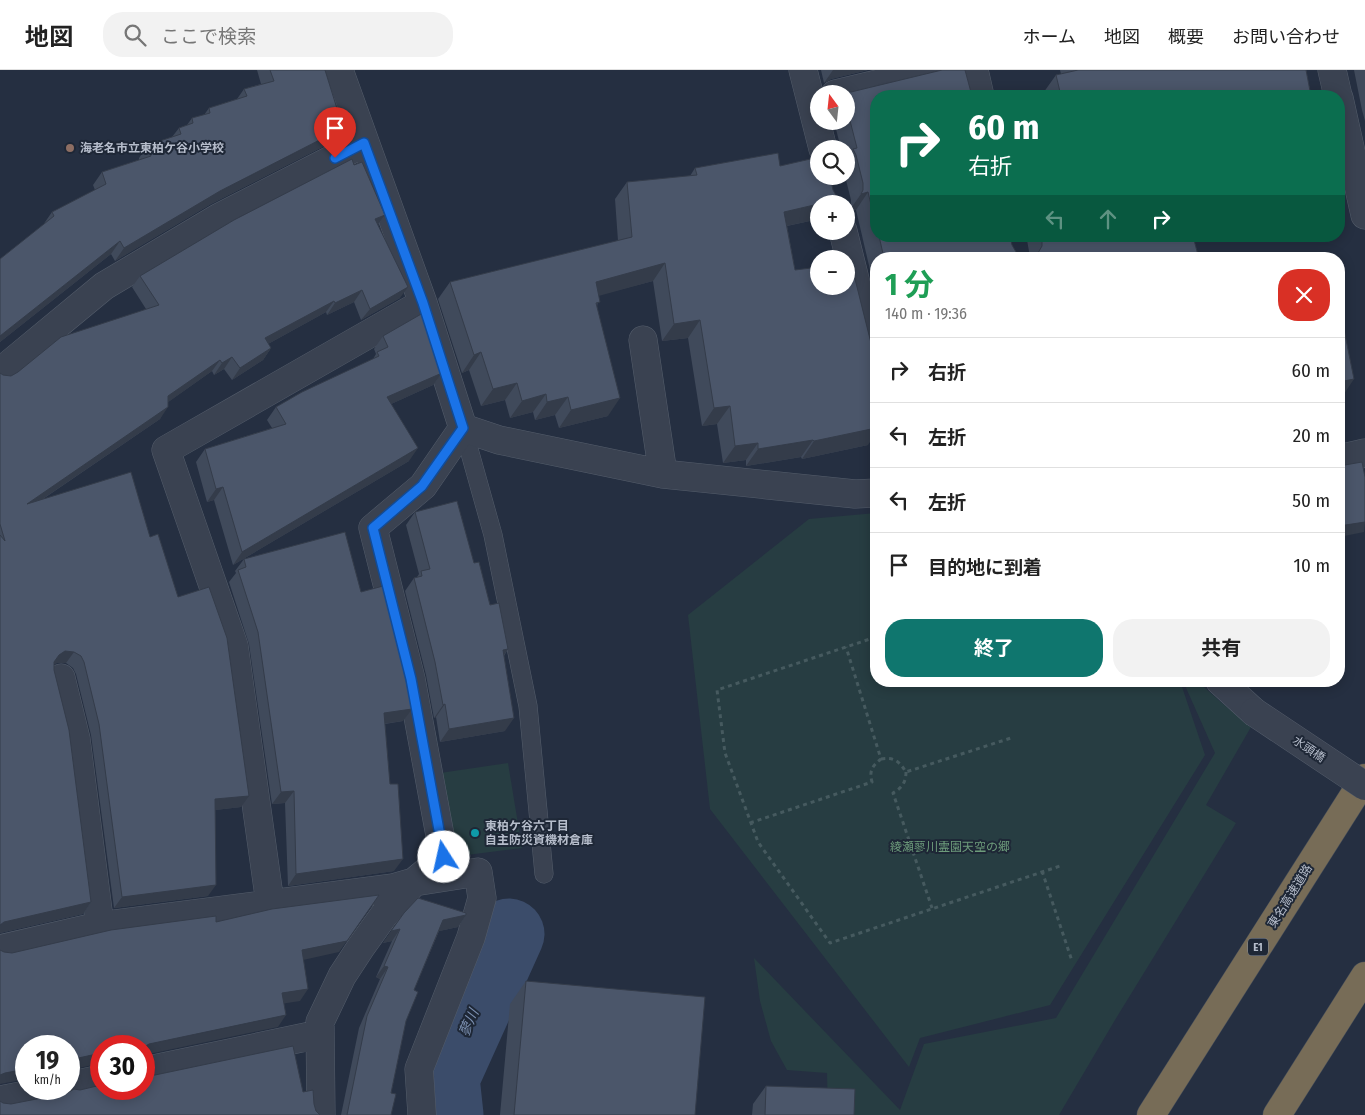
<!DOCTYPE html>
<html lang="ja">
<head>
<meta charset="utf-8">
<style>
  :root { --surface:#fff; --page:#f2f2f2; --text:#222; --muted:#767676; --line:#e0e0e0; --accent:#0f766e }
  body { margin:0; font-family:"Fira Sans Condensed","Noto Sans JP",sans-serif; background:var(--page); color:var(--text); height:100vh; display:flex; flex-direction:column; font-size:19px; white-space:nowrap }
  * { box-sizing:border-box; margin:0 }
  p { font-size:16px; color:var(--muted) }
  .icon { flex:none; width:28px; height:28px; fill:none; stroke:currentColor; stroke-width:2; stroke-linecap:round; stroke-linejoin:round }
  .map { position:relative; flex:1; overflow:hidden }
  .drawer { position:absolute; left:870px; top:182px; width:475px; height:435px; display:flex; flex-direction:column; background:var(--surface); border-radius:20px; box-shadow:0 2px 12px #0003 }
  .drawer>* { flex:none }
  .hud { position:absolute; left:870px; top:20px; width:475px; height:152px; border-radius:20px; box-shadow:0 2px 12px #0003; background:#0b6e4f; color:#fff; overflow:hidden }
  .needle { width:32px; rotate:345deg }
  .controls { position:absolute; left:810px; top:15px; display:grid; gap:10px }
  .controls a { display:grid; place-items:center; width:45px; height:45px; border-radius:50%; background:var(--surface); box-shadow:0 2px 12px #0003; font-size:25px }
  .speed { position:absolute; left:15px; top:965px; display:flex; gap:10px; font-size:25px; font-weight:700; text-align:center }
  .speed>* { display:grid; place-content:center; width:65px; height:65px; border-radius:50%; background:var(--surface); box-shadow:0 2px 12px #0003; line-height:1 }
  .speed small { font-size:12px; font-weight:400 }
  .speed .limit { border:8px solid #d22; background:#fff; color:#111 }
  .pin { position:absolute; display:grid; place-items:center; width:42px; height:42px; color:#fff; margin:-51px -21px; border-radius:50% 50% 50% 0; rotate:-45deg; box-shadow:0 0 5px #0007 }
  .pin .icon { rotate:45deg }
  .me { position:absolute; width:55px; margin:-28px; rotate:350deg; stroke-linejoin:round; filter:drop-shadow(0 0 4px #0008) }
  .turn { display:flex; align-items:center; gap:18px; height:105px; padding:0 15px; font-size:22px }
  .turn .icon { width:65px; height:65px; stroke-width:2.5 }
  .turn b { display:block; font-size:35px; line-height:42px }
  .lanes { display:flex; align-items:center; height:48px; padding:0 15px; background:#0003; justify-content:center; gap:25px; direction:ltr }
  .lanes .off { opacity:.35 }
  .round { display:grid; place-items:center; flex:none; width:52px; height:52px; border-radius:20px; background:var(--page) }
  .summary { display:flex; align-items:center; justify-content:space-between; height:85px; padding:0 15px }
  h1 { font-size:30px; font-weight:700; line-height:38px; color:#1e9e55 }
  .button { display:flex; gap:10px; margin-top:auto; padding:10px 15px }
  .button a { flex:1; height:58px; border-radius:20px; background:var(--accent); color:#fff; font-size:20px; font-weight:700; line-height:58px; text-align:center }
  .button a+a { background:var(--page); color:var(--text) }
  ul { padding:0; list-style:none }
  li { display:flex; align-items:center; gap:15px; height:65px; padding:0 15px; border-top:1px solid var(--line) }
  li div { flex:1 }
  li b { display:block; font-size:19px }
  li em { font-style:normal }
  header { display:flex; align-items:center; gap:30px; box-sizing:border-box; height:70px; padding:0 25px; background:var(--surface); border-bottom:1px solid var(--line) }
  header strong { font-size:24px }
  nav { display:flex; gap:28px; margin-inline-start:auto; font-size:18px }
  .search { width:350px; height:45px; background:var(--page); display:flex; align-items:center; gap:12px; box-sizing:border-box; padding:0 18px; border-radius:20px; color:var(--muted); font-size:19px }
  .map>svg:first-child { display:block }
  .green { fill:#273d42 }
  .lines { fill:none; stroke-linecap:round; stroke-linejoin:round }
  .river { stroke:#3b4c6a; stroke-width:71 }
  .service-casing { stroke:#545d6b; stroke-width:19 }
  .minor-casing { stroke:#545d6b; stroke-width:29 }
  .tertiary-casing { stroke:#545d6b; stroke-width:29 }
  .motorway-casing { stroke:#414a58; stroke-width:29 }
  .path { stroke:#465a5f; stroke-width:3; stroke-dasharray:4 4; stroke-linecap:butt }
  .service { stroke:#3a4251; stroke-width:18 }
  .minor { stroke:#3a4251; stroke-width:28 }
  .tertiary { stroke:#3a4251; stroke-width:28 }
  .motorway { stroke:#776c57; stroke-width:28 }
  .minor-bridge-casing { stroke:#545d6b; stroke-width:29; stroke-linecap:butt }
  .minor-bridge { stroke:#3a4251; stroke-width:28 }
  .wall { fill:#404a5b }
  .shaded-wall { fill:#343c4a }
  .building { fill:#4b566a; stroke:#343c4a }
  .route-casing { stroke:#114b97; stroke-width:12 }
  .route { stroke:#1a73e8; stroke-width:9 }
  .education-dot { fill:#8d6e63; stroke:#1e2736; stroke-width:2 }
  .culture-dot { fill:#0f9aa8; stroke:#1e2736; stroke-width:2 }
  .labels { text-anchor:middle; dominant-baseline:central; stroke-width:4; stroke-linejoin:round; paint-order:stroke }
  .shield { fill:#1e2736; stroke:#88909e; stroke-width:1 }
  .shield-label { font-size:11px; font-weight:bold; fill:#b6bdcb }
  .poi-label { font-size:12px; font-weight:bold; fill:#b6bdcb; stroke:#1e2736; text-anchor:start }
  .street-label { font-size:12px; fill:#b6bdcb; stroke:#1e2736 }
  .park-label { font-size:12px; fill:#6d9c7b; stroke:#1e2736 }
  .water-label { font-size:14px; font-style:italic; fill:#7d91b2; stroke:#1e2736 }
</style>
</head>
<body>
<header>
<strong>地図</strong>
<div class="search"><svg class="icon" aria-label="search" viewBox="0 0 24 24"><circle cx="10" cy="10" r="6"/><path d="M15 15l6 6"/></svg>ここで検索</div>
<nav><a>ホーム</a><a>地図</a><a>概要</a><a>お問い合わせ</a></nav>
</header>
<div class="map">
<svg width="1365" height="1045" viewBox="0 0 1365 1045">
  <rect width="100%" height="100%" fill="#252f41"/>
  <path class="green" d="M 876,443 L 876,611 L 1180,611 L 1205,685 L 1050,935 L 920,968 L 909,997 L 710,739 L 688,545 L 809,449 Z
    M 1183,611 L 1197,611 L 1222,633 L 1251,657 L 1206,735 L 1236,753 L 1115,950 L 1059,1045 L 828,1045 L 827,1003 L 787,1000 L 771,971 L 760,931 L 754,888 L 900,1040 L 924,974 L 1056,948 L 1215,683 Z
    M 508,693 L 522,778 L 459,786 L 448,770 L 440,703 Z"/>
  <g class="lines">
    <path class="river" d="M 448,1045 L 444,1008 L 509,864"/>
    <defs>
      <path id="service" d="M 463,358 L 493,465 L 528,636 L 544,804"/>
      <path id="minor" d="M 339,0 L 423,233 L 463,358
        M 803,0 L 823,79
        M 974,0 L 980,26
        M 1332,0 L 1338,26
        M 835,24 L 936,0
        M 1339,28 L 1365,145
        M 843,161 L 876,294
        M 643,270 L 663,404
        M 0,302 L 104,216 L 218,148 L 364,73
        M 61,608 L 76,669 L 100,856
        M 1220,611 L 1254,642
        M 270,833 L 234,576 L 166,380 L 423,233
        M 0,879 L 100,856 L 393,818 L 414,812 L 444,787 L 411,609 L 373,458 L 423,416 L 463,358 L 499,370 L 663,404 L 855,424 L 876,423
        M 144,1001 L 320,964
        M 69,1016 L 101,1009
        M 0,1030 L 56,1019
        M 321,1045 L 320,952 L 342,906 L 361,877 L 384,845 L 414,812 L 478,802 L 482,828 L 471,867 L 419,999 L 422,1045"/>
      <path id="tertiary" d="M 1339,389 L 1365,383"/>
      <path id="motorway" d="M 1151,1045 L 1365,708
        M 1277,1045 L 1365,906"/>
    </defs>
    <use href="#service" class="service-casing"/>
    <use href="#minor" class="minor-casing"/>
    <use href="#tertiary" class="tertiary-casing"/>
    <use href="#motorway" class="motorway-casing"/>
    <path class="path" d="M 876,567 L 717,620 L 725,683 L 758,772 L 830,873 L 1060,796
      M 881,689 C 894,687 899,691 906,702 L 1014,667
      M 906,702 C 906,712 902,718 893,723 L 932,838
      M 750,753 L 872,712 C 869,701 872,696 881,689 L 846,577
      M 1042,801 L 1072,891"/>
    <use href="#service" class="service"/>
    <use href="#minor" class="minor"/>
    <use href="#tertiary" class="tertiary"/>
    <use href="#motorway" class="motorway"/>
    <defs>
      <path id="minor-bridge" d="M 1254,642 L 1365,716"/>
    </defs>
    <use href="#minor-bridge" class="minor-bridge-casing"/>
    <use href="#minor-bridge" class="minor-bridge"/>
  </g>
  <path class="wall" d="M 257,0 L 325,0 L 343,58 L 334,71 L 211,134 L 115,191 L 111,184 L 0,272 L 0,189 L 43,155 L 52,142 L 95,120 L 93,115 L 102,102 L 139,90 L 139,88 L 148,75 L 172,67 L 179,58 L 187,55 L 192,48 L 204,45 L 209,38 L 237,29 L 244,19 L 261,14 Z
    M 821,0 L 868,0 L 831,9 L 824,13 Z
    M 1060,0 L 1306,0 L 1311,26 L 1041,26 L 1056,5 L 1061,4 Z
    M 1354,0 L 1365,0 L 1365,51 L 1362,40 Z
    M 843,21 L 876,26 L 876,166 L 1010,166 L 1012,175 L 1016,182 L 1023,187 L 1030,187 L 1027,170 L 1030,166 L 1193,166 L 1199,189 L 876,189 L 876,230 L 870,206 L 871,204 L 856,140 L 849,141 L 851,138 L 851,130 L 845,106 L 846,106 L 846,79 L 841,79 L 834,51 L 846,51 L 846,24 L 841,24 Z
    M 354,95 L 385,145 L 378,155 L 400,228 L 361,250 L 354,232 L 327,245 L 326,242 L 268,274 L 271,278 L 263,290 L 232,310 L 224,299 L 214,305 L 212,301 L 168,332 L 160,349 L 43,429 L 150,467 L 241,737 L 215,740 L 208,826 L 114,838 L 91,665 L 76,604 L 73,598 L 66,593 L 57,593 L 54,594 L 54,600 L 91,832 L 83,844 L 0,863 L 0,303 L 3,305 L 11,306 L 146,239 L 132,217 L 140,206 Z
    M 780,96 L 819,149 L 787,156 L 795,200 L 868,375 L 802,389 L 801,387 L 746,396 L 746,390 L 723,393 L 717,354 L 702,356 L 688,268 L 662,271 L 653,211 L 599,225 L 597,237 L 608,346 L 559,358 L 555,345 L 535,350 L 533,342 L 510,348 L 505,330 L 481,336 L 469,300 L 462,303 L 438,229 L 450,212 L 618,171 L 615,129 L 627,112 L 690,106 L 695,98 Z
    M 383,266 L 442,303 L 433,315 L 391,334 L 409,391 L 233,495 L 214,430 L 207,432 L 196,392 L 205,379 L 272,358 L 267,350 L 276,337 L 373,289 L 376,284 L 374,279 Z
    M 415,442 L 474,493 L 508,579 L 504,586 L 505,661 L 440,672 L 436,647 L 434,648 L 426,605 L 405,521 L 414,508 L 417,507 L 419,504 L 406,455 Z
    M 244,489 L 361,522 L 403,651 L 385,654 L 394,801 L 288,816 L 285,733 L 272,734 L 249,574 L 229,512 L 236,503 L 235,501 Z
    M 404,843 L 466,845 L 458,857 L 439,861 L 414,920 L 406,951 L 391,1023 L 391,1045 L 341,1045 L 359,958 L 380,909 L 376,907 L 392,871 L 383,873 Z
    M 526,911 L 695,1045 L 500,1045 L 510,934 Z
    M 766,1016 L 854,1045 L 752,1045 L 753,1034 Z"/>
  <path class="shaded-wall" d="M 833,0 L 868,0 L 831,9 L 824,13 Z
    M 343,58 L 334,71 L 211,134 L 115,191 L 124,178 L 220,121 Z
    M 868,122 L 856,140 L 849,141 L 861,124 Z
    M 840,129 L 836,134 L 820,134 Z
    M 819,134 L 819,149 L 772,159 L 784,142 Z
    M 385,145 L 376,157 L 375,149 Z
    M 120,171 L 111,184 L 0,272 L 0,266 Z
    M 665,193 L 653,211 L 584,230 L 596,212 Z
    M 408,217 L 400,228 L 361,250 L 370,239 Z
    M 362,220 L 354,232 L 327,245 L 335,233 Z
    M 334,231 L 326,242 L 257,280 L 265,268 Z
    M 700,250 L 688,268 L 662,271 L 674,254 Z
    M 271,278 L 263,290 L 232,310 L 240,298 Z
    M 481,282 L 469,300 L 462,303 L 474,285 Z
    M 232,287 L 224,299 L 214,305 L 222,293 Z
    M 220,290 L 212,301 L 160,338 L 168,326 Z
    M 442,303 L 433,315 L 378,340 L 387,327 Z
    M 1354,309 L 1342,327 L 1339,327 L 1339,312 Z
    M 517,313 L 505,330 L 481,336 L 493,319 Z
    M 546,324 L 533,342 L 510,348 L 522,331 Z
    M 568,327 L 555,345 L 535,350 L 547,332 Z
    M 620,328 L 608,346 L 559,358 L 571,340 Z
    M 730,336 L 717,354 L 702,356 L 714,338 Z
    M 168,337 L 160,349 L 19,445 L 27,434 Z
    M 876,358 L 876,363 L 868,375 L 802,389 L 814,371 Z
    M 813,370 L 801,387 L 746,396 L 758,379 Z
    M 758,373 L 746,390 L 723,393 L 735,376 Z
    M 418,378 L 409,391 L 233,495 L 242,482 Z
    M 223,417 L 214,430 L 207,432 L 216,419 Z
    M 1365,452 L 1364,462 L 1339,467 L 1339,456 Z
    M 508,579 L 499,592 L 503,580 Z
    M 65,581 L 74,582 L 66,593 L 57,593 L 51,596 L 59,585 Z
    M 445,634 L 436,647 L 434,648 L 443,635 Z
    M 412,639 L 403,651 L 375,655 L 384,643 Z
    M 514,648 L 505,661 L 440,672 L 449,659 Z
    M 294,721 L 285,733 L 272,734 L 281,722 Z
    M 249,726 L 241,737 L 207,741 L 215,729 Z
    M 403,789 L 394,801 L 288,816 L 296,804 Z
    M 216,815 L 208,826 L 114,838 L 122,827 Z
    M 91,832 L 83,844 L 0,863 L 0,855 L 4,852 Z
    M 466,845 L 458,857 L 435,862 L 443,850 Z
    M 400,859 L 392,871 L 383,873 L 391,861 Z
    M 347,871 L 339,882 L 294,892 L 302,880 Z
    M 384,896 L 388,897 L 380,909 L 376,907 Z
    M 308,919 L 300,931 L 274,935 L 282,923 Z
    M 286,945 L 278,957 L 144,985 L 144,977 L 149,974 Z
    M 101,983 L 101,994 L 98,994 L 69,1000 L 69,992 L 74,989 Z
    M 26,999 L 26,1009 L 0,1014 L 0,1005 L 5,1003 Z"/>
  <path class="building" d="M 270,0 L 325,0 L 343,58 L 220,121 L 124,178 L 120,171 L 0,266 L 0,189 L 54,146 L 52,142 L 106,114 L 102,102 L 151,86 L 148,75 L 181,64 L 179,58 L 193,53 L 192,48 L 210,43 L 209,38 L 247,26 L 244,19 L 274,11 Z
    M 942,0 L 965,0 L 972,26 L 876,26 L 876,156 L 868,122 L 861,124 L 863,120 L 863,113 L 856,85 L 853,79 L 857,78 L 846,35 L 846,24 L 843,24 L 843,21 L 851,22 Z
    M 1078,0 L 1306,0 L 1311,26 L 1061,26 L 1056,5 Z
    M 778,83 L 780,96 L 819,87 L 819,106 L 830,106 L 833,120 L 837,127 L 840,129 L 784,142 L 795,200 L 819,197 L 819,216 L 846,216 L 846,193 L 851,193 L 873,281 L 876,286 L 876,358 L 814,371 L 813,370 L 758,379 L 758,373 L 735,376 L 730,336 L 714,338 L 700,250 L 674,254 L 665,193 L 596,212 L 600,232 L 596,233 L 620,328 L 571,340 L 568,327 L 547,332 L 546,324 L 522,331 L 517,313 L 493,319 L 481,282 L 474,285 L 450,212 L 632,167 L 627,112 L 697,105 L 695,98 Z
    M 352,89 L 354,95 L 362,92 L 385,145 L 375,149 L 408,217 L 370,239 L 362,220 L 335,233 L 334,231 L 265,268 L 271,278 L 240,298 L 232,287 L 222,293 L 220,290 L 168,326 L 168,337 L 27,434 L 131,402 L 150,467 L 158,464 L 178,527 L 209,517 L 227,568 L 249,726 L 215,729 L 216,815 L 122,827 L 99,654 L 84,592 L 81,586 L 74,582 L 65,581 L 59,585 L 54,592 L 54,600 L 69,660 L 91,832 L 4,852 L 0,855 L 0,465 L 5,471 L 0,454 L 0,303 L 3,305 L 11,306 L 18,302 L 61,267 L 159,235 L 140,206 L 234,150 Z
    M 879,166 L 1010,166 L 1012,175 L 1016,182 L 1023,187 L 1030,187 L 1038,183 L 1042,176 L 1042,166 L 1193,166 L 1199,189 L 883,189 L 884,188 Z
    M 1339,235 L 1354,309 L 1339,312 Z
    M 423,243 L 442,303 L 387,327 L 418,378 L 242,482 L 223,417 L 216,419 L 205,379 L 286,354 L 276,337 L 302,322 L 379,286 L 377,282 L 388,277 L 383,266 Z
    M 1362,392 L 1365,407 L 1365,452 L 1339,456 L 1339,396 Z
    M 457,431 L 474,493 L 479,492 L 490,535 L 499,533 L 508,579 L 503,580 L 514,648 L 449,659 L 445,634 L 443,635 L 435,592 L 414,508 L 422,506 L 421,501 L 430,499 L 415,442 Z
    M 345,462 L 361,522 L 383,516 L 404,600 L 412,639 L 384,643 L 390,714 L 398,714 L 403,789 L 296,804 L 294,721 L 281,722 L 258,562 L 238,500 L 246,497 L 244,489 Z
    M 379,825 L 347,871 L 302,880 L 308,919 L 282,923 L 286,945 L 149,974 L 144,977 L 101,976 L 101,983 L 74,989 L 69,992 L 69,976 L 26,976 L 26,999 L 5,1003 L 0,1005 L 0,880 L 4,882 L 12,883 L 111,860 L 216,846 L 216,852 L 272,839 Z
    M 418,828 L 466,843 L 466,845 L 443,850 L 414,920 L 418,922 L 406,951 L 391,1023 L 396,1024 L 391,1045 L 347,1045 L 367,946 L 388,897 L 384,896 L 400,859 L 391,861 L 404,843 Z
    M 526,911 L 705,927 L 695,1045 L 514,1045 Z
    M 293,976 L 303,1022 L 313,1020 L 314,1034 L 316,1041 L 320,1045 L 0,1045 L 0,1031 L 3,1033 L 11,1034 L 67,1023 L 74,1019 L 80,1020 L 101,1015 L 101,1019 L 144,1019 L 144,1002 L 147,1004 L 155,1005 Z
    M 766,1016 L 855,1019 L 854,1045 L 765,1045 Z"/>
  <g class="lines">
    <defs>
      <path id="route" d="M 335,88 L 364,73 L 423,233 L 463,358 L 422,416 L 373,458 L 411,609 L 444,787"/>
    </defs>
    <use href="#route" class="route-casing"/>
    <use href="#route" class="route"/>
  </g>
  <circle class="education-dot" cx="70" cy="78" r="5"/>
  <circle class="culture-dot" cx="475" cy="763" r="5"/>
  <g class="labels">
    <rect class="shield" x="1248" y="868.5" width="20" height="17" rx="4"/>
    <g class="shield-label">
      <text x="1258" y="877">E1</text>
    </g>
    <g class="poi-label">
      <text x="80" y="78">海老名市立東柏ケ谷小学校</text>
      <text x="485" y="756">東柏ケ谷六丁目<tspan x="485" dy="14">自主防災資機材倉庫</tspan></text>
    </g>
    <g class="street-label">
      <text transform="translate(1309 679) rotate(34)">水頭橋</text>
      <text transform="translate(1290 826) rotate(-58)">東名高速道路</text>
    </g>
    <g class="park-label">
      <text x="950" y="777">綾瀬蓼川霊園天空の郷</text>
    </g>
    <g class="water-label">
      <text transform="translate(469 953) rotate(-66)">蓼川</text>
    </g>
  </g>
</svg>
<div class="controls">
<a><svg class="needle" viewBox="-14 -14 28 28"><path d="M0-13l5 13h-10z" fill="#e53935"/><path d="M0 13l5-13h-10z" fill="#767676"/></svg></a>
<a><svg class="icon" aria-label="search" viewBox="0 0 24 24"><circle cx="10" cy="10" r="6"/><path d="M15 15l6 6"/></svg></a>
<a>+</a>
<a>−</a>
</div>
<div class="speed"><div>19<small>km/h</small></div><div class="limit">30</div></div>
<div class="pin" style="left:335px;top:88px;background:#d93025"><svg class="icon" aria-label="arrive" viewBox="0 0 24 24"><path d="M6 21V4h12l-3 4 3 4H6"/></svg></div>
<svg class="me" style="left:444px;top:787px" viewBox="-20 -20 40 40"><circle r="19" fill="#fff"/><path d="M0-13L10 11 0 6-10 11z" fill="#1a73e8"/></svg>
<div class="hud">
<div class="turn"><svg class="icon" aria-label="right" viewBox="0 0 24 24"><path d="M7 20v-9h11M14 6l5 5-5 5"/></svg><div><b>60 m</b>右折</div></div>
<div class="lanes"><svg class="icon off" aria-label="left" viewBox="0 0 24 24"><path d="M17 20v-9H6M10 6l-5 5 5 5"/></svg><svg class="icon off" aria-label="ahead" viewBox="0 0 24 24"><path d="M12 20V5M6 11l6-6 6 6"/></svg><svg class="icon" aria-label="right" viewBox="0 0 24 24"><path d="M7 20v-9h11M14 6l5 5-5 5"/></svg></div>
</div>
<section class="drawer">
<div class="summary"><div><h1>1 分</h1><p>140 m · 19:36</p></div><a class="round" style="background:#d93025;color:#fff"><svg class="icon" aria-label="close" viewBox="0 0 24 24"><path d="M6 6l12 12M18 6L6 18"/></svg></a></div>
<ul>
<li><svg class="icon" aria-label="right" viewBox="0 0 24 24"><path d="M7 20v-9h11M14 6l5 5-5 5"/></svg><div><b>右折</b></div><em>60 m</em></li>
<li><svg class="icon" aria-label="left" viewBox="0 0 24 24"><path d="M17 20v-9H6M10 6l-5 5 5 5"/></svg><div><b>左折</b></div><em>20 m</em></li>
<li><svg class="icon" aria-label="left" viewBox="0 0 24 24"><path d="M17 20v-9H6M10 6l-5 5 5 5"/></svg><div><b>左折</b></div><em>50 m</em></li>
<li><svg class="icon" aria-label="arrive" viewBox="0 0 24 24"><path d="M6 21V4h12l-3 4 3 4H6"/></svg><div><b>目的地に到着</b></div><em>10 m</em></li>
</ul>
<div class="button"><a>終了</a><a>共有</a></div>
</section>
</div>
</body>
</html>
